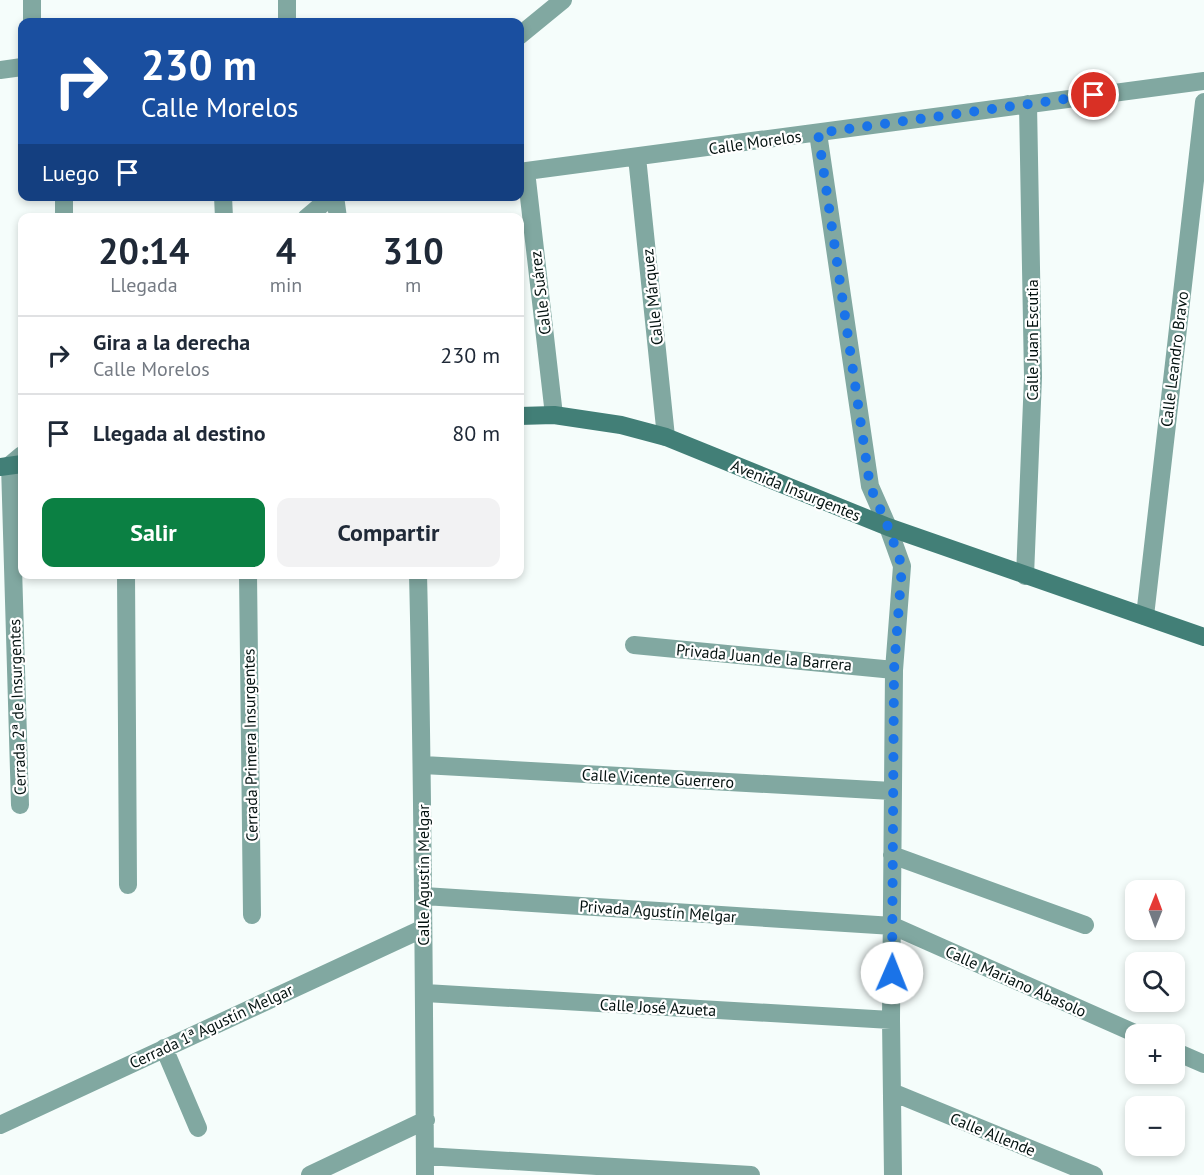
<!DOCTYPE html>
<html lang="es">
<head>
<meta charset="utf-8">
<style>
  :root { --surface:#fff; --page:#f2f2f3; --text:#1f2937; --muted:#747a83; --line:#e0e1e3; --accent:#0b8043 }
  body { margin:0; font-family:"PT Sans",sans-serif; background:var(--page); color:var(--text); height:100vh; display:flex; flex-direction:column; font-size:22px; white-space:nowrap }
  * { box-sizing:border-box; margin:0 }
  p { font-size:20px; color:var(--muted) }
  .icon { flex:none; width:33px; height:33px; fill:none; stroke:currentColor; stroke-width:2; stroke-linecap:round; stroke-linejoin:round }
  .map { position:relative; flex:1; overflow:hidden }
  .details { position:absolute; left:18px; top:213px; width:506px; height:366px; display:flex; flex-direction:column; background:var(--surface); border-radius:12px; box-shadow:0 3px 9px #0003 }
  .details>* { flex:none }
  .top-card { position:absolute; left:18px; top:18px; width:506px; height:183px; border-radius:12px; box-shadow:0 3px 9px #0003; background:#1a4fa0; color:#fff; overflow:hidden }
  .needle { width:39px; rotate:1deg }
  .controls { position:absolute; left:1125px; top:880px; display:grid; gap:12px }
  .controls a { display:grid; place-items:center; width:60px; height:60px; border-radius:12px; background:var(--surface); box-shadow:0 3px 9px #0003; font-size:30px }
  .pin { position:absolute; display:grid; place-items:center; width:51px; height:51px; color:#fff; margin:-26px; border:3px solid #fff; border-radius:50%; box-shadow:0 2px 6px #0007 }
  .me { position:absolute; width:66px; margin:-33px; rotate:1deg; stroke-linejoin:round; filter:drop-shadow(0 0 4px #0008) }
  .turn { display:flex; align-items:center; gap:21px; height:126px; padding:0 24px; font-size:27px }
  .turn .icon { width:78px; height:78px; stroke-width:2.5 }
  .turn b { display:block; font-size:42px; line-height:51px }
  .then { display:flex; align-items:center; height:57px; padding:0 24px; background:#0003; gap:12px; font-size:22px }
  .eta { display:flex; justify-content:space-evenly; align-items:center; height:102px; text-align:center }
  .eta b { font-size:36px; font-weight:700; line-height:42px }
  .cta { display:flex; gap:12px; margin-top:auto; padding:12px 24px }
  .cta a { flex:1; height:69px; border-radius:12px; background:var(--accent); color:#fff; font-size:24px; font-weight:700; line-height:69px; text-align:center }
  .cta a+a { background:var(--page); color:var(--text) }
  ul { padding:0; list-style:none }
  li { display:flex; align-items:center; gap:18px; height:78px; padding:0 24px; border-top:2px solid var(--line) }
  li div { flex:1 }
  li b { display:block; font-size:22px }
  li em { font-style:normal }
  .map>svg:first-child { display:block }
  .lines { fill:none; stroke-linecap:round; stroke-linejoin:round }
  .street { stroke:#81a8a1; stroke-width:18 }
  .secondary { stroke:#427f77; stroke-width:18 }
  .route { stroke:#1a73e8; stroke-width:10; stroke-dasharray:0 18 }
  .labels { text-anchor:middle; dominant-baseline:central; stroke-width:4.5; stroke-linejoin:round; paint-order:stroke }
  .street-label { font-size:16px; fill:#03110f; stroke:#fff }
</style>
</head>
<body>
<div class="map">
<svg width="1204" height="1175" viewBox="0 0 1204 1175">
  <rect width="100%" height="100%" fill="#f5fdfb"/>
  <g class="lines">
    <path class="street" d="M 287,0 L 287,22
      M 32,22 L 32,0
      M 519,36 L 563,0
      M 0,70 L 22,67
      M 818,133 L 870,486 L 888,527 L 902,566 L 894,670 L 891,1020 L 893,1175
      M 637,157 L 666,437
      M 526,171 L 554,415
      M 519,172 L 1204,81
      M 223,196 L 224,218
      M 335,196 L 338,218
      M 64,218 L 64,196
      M 306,218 L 332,196
      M 126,574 L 128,885
      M 248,574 L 252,915
      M 418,574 C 423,775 424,975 425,1175
      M 1025,576 L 1033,377 L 1028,104
      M 1145,616 L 1204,102
      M 634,645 L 894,670
      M 423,765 L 892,791
      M 20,805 L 10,465 L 22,455
      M 892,855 L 1085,925
      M 424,896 L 893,926 L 1139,1035
      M 425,993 L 891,1020
      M 164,1048 L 198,1128
      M 1174,1051 L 1204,1064
      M 892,1092 L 1094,1175
      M 0,1125 L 422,929
      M 425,1156 L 751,1175
      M 310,1175 L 426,1120"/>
    <path class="secondary" d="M 519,416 L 554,415 L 621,425 L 666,437 L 888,527 L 1204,637
      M 0,467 L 22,464"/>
  </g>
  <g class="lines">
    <path class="route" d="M 892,973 L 894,670 L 902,566 L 888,527 L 870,486 L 818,133 L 1094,95"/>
  </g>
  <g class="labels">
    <g class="street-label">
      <text transform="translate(755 142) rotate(-8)">Calle Morelos</text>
      <text transform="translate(540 293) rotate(-97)">Calle Suárez</text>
      <text transform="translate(652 297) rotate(-96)">Calle Márquez</text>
      <text transform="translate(1032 340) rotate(-90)">Calle Juan Escutia</text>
      <text transform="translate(1174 359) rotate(-83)">Calle Leandro Bravo</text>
      <text transform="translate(796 490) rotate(22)">Avenida Insurgentes</text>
      <text transform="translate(764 657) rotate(5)">Privada Juan de la Barrera</text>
      <text transform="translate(17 707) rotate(-92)">Cerrada 2ª de Insurgentes</text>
      <text transform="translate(250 745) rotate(-91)">Cerrada Primera Insurgentes</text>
      <text transform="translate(658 778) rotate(3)">Calle Vicente Guerrero</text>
      <text transform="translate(423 875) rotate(-90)">Calle Agustín Melgar</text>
      <text transform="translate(658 911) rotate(4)">Privada Agustín Melgar</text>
      <text transform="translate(1016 981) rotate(24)">Calle Mariano Abasolo</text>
      <text transform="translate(658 1007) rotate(3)">Calle José Azueta</text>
      <text transform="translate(211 1026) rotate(-25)">Cerrada 1ª Agustín Melgar</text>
      <text transform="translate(993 1134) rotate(22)">Calle Allende</text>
    </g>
  </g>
</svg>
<div class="controls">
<a><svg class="needle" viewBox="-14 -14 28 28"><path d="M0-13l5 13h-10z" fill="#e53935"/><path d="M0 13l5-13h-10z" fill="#747a83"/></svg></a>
<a><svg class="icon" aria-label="search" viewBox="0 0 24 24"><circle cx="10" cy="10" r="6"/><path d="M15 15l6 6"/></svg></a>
<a>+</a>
<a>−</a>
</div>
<div class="pin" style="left:1094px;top:95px;background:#d93025"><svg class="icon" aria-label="arrive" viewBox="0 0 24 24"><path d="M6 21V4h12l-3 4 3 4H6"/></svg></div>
<svg class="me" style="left:892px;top:973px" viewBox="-20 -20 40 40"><circle r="19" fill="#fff"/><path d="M0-13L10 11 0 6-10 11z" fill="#1a73e8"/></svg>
<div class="top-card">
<div class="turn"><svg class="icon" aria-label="right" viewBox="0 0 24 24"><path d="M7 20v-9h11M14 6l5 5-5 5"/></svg><div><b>230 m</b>Calle Morelos</div></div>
<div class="then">Luego<svg class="icon" aria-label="arrive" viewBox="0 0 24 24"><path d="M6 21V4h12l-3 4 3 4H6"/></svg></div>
</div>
<section class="details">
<div class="eta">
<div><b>20:14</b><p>Llegada</p></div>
<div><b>4</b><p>min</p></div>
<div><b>310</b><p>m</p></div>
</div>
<ul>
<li><svg class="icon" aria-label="right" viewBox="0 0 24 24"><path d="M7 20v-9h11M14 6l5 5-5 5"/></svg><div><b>Gira a la derecha</b><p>Calle Morelos</p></div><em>230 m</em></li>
<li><svg class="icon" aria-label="arrive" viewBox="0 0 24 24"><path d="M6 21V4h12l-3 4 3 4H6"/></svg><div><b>Llegada al destino</b></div><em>80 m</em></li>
</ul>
<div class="cta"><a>Salir</a><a>Compartir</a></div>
</section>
</div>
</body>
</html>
